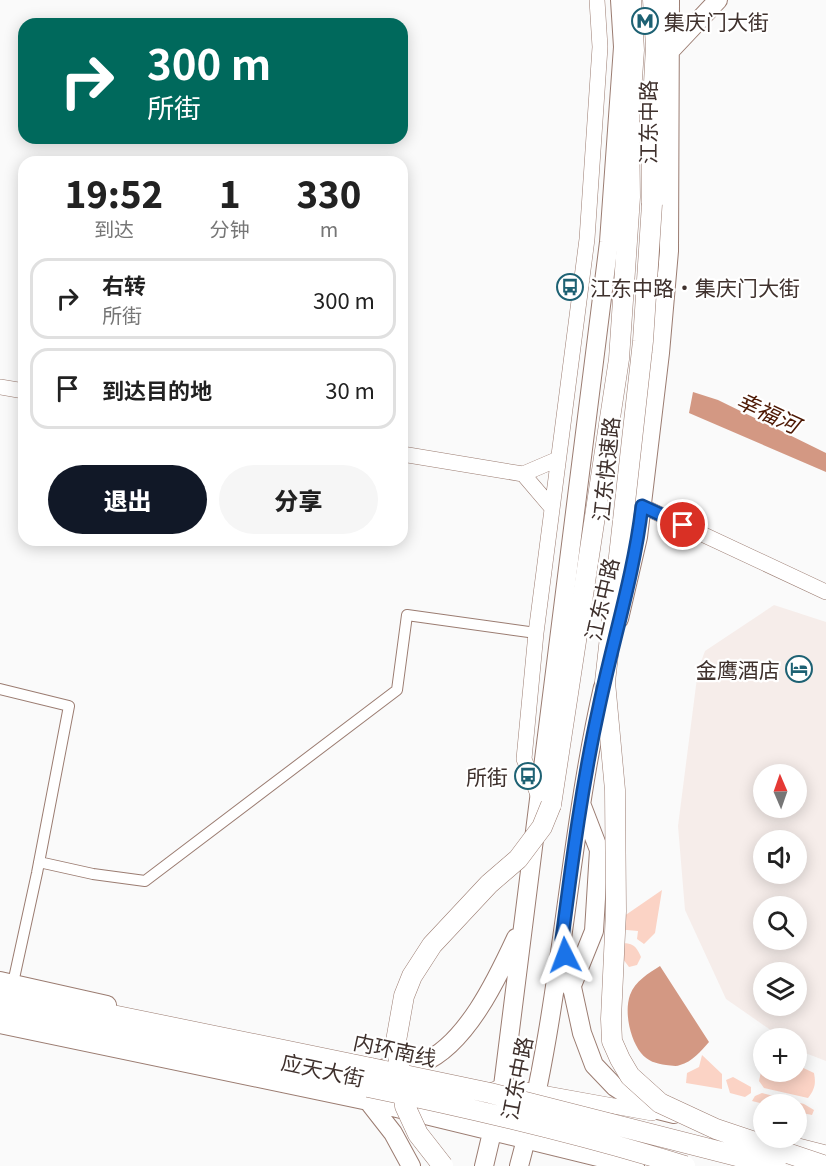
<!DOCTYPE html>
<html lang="zh">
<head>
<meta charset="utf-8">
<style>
  :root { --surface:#fff; --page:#f6f6f6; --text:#222; --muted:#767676; --line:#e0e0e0; --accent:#111827 }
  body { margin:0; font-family:Georgia,"Noto Sans SC",serif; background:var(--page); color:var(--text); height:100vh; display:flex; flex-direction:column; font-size:22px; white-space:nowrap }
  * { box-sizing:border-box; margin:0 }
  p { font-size:20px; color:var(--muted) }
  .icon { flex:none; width:33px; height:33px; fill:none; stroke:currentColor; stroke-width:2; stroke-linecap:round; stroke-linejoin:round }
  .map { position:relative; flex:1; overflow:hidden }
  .panel { position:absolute; left:18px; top:156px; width:390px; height:390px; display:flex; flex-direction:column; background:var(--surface); border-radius:18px; box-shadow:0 3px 15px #0003 }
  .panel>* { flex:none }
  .banner { position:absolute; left:18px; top:18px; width:390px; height:126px; border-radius:18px; box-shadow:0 3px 15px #0003; background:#00695c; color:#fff; overflow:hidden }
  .needle { width:39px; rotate:358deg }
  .controls { position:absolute; left:753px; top:764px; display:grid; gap:12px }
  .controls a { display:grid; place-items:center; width:54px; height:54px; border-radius:50%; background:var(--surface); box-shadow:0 3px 15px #0003; font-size:30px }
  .pin { position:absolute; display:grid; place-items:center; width:51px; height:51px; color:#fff; margin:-26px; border:3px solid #fff; border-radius:50%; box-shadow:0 2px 6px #0007 }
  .me { position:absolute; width:66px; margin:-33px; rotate:357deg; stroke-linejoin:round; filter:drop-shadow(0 0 4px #0008) }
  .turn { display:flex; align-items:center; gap:21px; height:126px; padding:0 30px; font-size:27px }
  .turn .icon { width:78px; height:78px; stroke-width:2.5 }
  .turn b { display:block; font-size:42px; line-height:51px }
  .eta { display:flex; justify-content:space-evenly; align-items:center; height:102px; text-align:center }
  .eta b { font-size:36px; font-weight:800; line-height:42px }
  .action { display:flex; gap:12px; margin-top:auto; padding:12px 30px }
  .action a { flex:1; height:69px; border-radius:36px; background:var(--accent); color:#fff; font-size:24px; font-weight:800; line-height:69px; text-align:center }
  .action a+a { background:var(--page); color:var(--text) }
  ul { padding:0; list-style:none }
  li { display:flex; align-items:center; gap:18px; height:81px; margin:0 12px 9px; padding:0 18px; border:3px solid var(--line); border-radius:18px }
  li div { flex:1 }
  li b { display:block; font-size:22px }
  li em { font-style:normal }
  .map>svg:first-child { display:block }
  .built { fill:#f6edea; fill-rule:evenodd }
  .green { fill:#fbd3c5 }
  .water { fill:#d39883 }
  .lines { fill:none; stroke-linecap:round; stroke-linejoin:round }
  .street-casing { stroke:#9b7c71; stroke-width:12 }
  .secondary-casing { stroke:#9b7c71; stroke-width:16 }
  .primary-casing { stroke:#9b7c71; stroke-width:20 }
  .highway-casing { stroke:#9b7c71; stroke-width:21 }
  .street { stroke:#fff; stroke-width:10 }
  .secondary { stroke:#fff; stroke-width:15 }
  .primary { stroke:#fff; stroke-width:18 }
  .highway { stroke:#fff; stroke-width:20 }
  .highway-bridge-casing { stroke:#9b7c71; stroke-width:21; stroke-linecap:butt }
  .highway-bridge { stroke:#fff; stroke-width:20 }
  .route-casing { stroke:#114b97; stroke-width:15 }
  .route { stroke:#1a73e8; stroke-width:10 }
  .labels { text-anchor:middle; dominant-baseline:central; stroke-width:4.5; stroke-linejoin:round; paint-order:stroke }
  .poi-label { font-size:21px; fill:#3f312d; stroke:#fff; text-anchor:start }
  .street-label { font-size:21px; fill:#3f312d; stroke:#fff }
  .water-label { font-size:22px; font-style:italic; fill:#4d1803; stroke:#fff }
</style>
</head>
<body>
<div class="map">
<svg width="826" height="1166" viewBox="0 0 826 1166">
  <rect width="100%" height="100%" fill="#fafafa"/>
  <path class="built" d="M 774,605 L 826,622 L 826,1061 L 800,1051 L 797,1048 L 796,1038 L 782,1038 L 726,999 L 685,910 L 678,826 L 698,670 L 705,651 ZM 764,774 L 796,774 L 796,807 L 764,807 ZM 764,840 L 796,840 L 796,873 L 764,873 ZM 764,906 L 796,906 L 796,939 L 764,939 ZM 764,972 L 796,972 L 796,1005 L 764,1005 Z"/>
  <path class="green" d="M 662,890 L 655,933 L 644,944 L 637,939 L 638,931 L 616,929 L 614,923 Z
    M 624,943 C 635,944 637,948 641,957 L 637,965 L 629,967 L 623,959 Z
    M 702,1055 L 722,1074 L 722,1089 L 686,1083 L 687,1073 L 699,1067 Z
    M 763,1063 L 764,1071 L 796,1071 L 797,1065 L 814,1073 C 816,1083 815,1089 808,1098 L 764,1088 L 759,1081 Z
    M 733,1077 L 751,1087 L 751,1093 L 745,1097 L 730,1093 L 726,1080 Z
    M 762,1093 L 804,1104 L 814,1110 L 812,1115 L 797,1112 L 796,1104 L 764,1104 L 752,1101 L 755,1096 Z"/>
  <path class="water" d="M 693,392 L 718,400 L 826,453 L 826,472 L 689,413 Z
    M 660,966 L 709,1042 C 701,1051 692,1062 680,1065 C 676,1067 670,1065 666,1065 C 657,1064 647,1061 641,1053 C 630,1039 624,1012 630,995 C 635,981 649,973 660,966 Z"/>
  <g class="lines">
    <defs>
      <path id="street" d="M 0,689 L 69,706 L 37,873 L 13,983
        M 39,862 L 93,874 L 145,881 L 397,690 L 407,615 L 536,633"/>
      <path id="secondary" d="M 0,387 L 24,391
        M 402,454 L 523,474 L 558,459
        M 523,474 L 552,508
        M 642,506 L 826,592
        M 539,797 L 524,759 L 536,633 L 587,239 L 600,47 L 597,0
        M 493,1090 L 503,1086 L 652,1113
        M 771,1139 L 826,1153"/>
      <path id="primary" d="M 670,51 L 718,0
        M 619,619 L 638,537 L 660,353 L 669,251 L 670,0
        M 565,955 L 582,1033 L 594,1065 L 615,1087 L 646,1107 L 674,1114
        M 0,981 L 107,1005
        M 571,988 L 594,931 L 599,850 L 582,806
        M 0,1024 L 368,1101 L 635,1166
        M 385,1068 C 396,1067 412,1068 422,1063 C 466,1045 497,979 516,938
        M 368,1101 L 393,1133 L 411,1166
        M 484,1166 L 503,1086 L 609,242 L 623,47 L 620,0
        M 519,1166 C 562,1009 567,845 603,687"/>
      <path id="highway" d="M 652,204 L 652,120 L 656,46 L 653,0
        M 551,805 L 619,359 L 630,197 L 629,121 L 634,50 L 631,0
        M 0,992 L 371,1068
        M 0,1011 L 368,1087"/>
    </defs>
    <use href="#street" class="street-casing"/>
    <use href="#secondary" class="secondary-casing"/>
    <use href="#primary" class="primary-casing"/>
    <use href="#highway" class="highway-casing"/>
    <use href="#street" class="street"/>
    <use href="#secondary" class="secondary"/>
    <use href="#primary" class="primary"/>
    <use href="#highway" class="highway"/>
    <defs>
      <path id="highway-bridge" d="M 652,204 L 643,341 L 605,682 L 615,790 L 616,911 L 611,1019 L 612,1041 L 620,1059 L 630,1076 L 660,1103 L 716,1129 L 826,1166
        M 371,1068 L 490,1093 L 776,1166
        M 368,1087 C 475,1109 581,1134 685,1166
        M 443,1166 L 418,1134 L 405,1106 L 396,1041 L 404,996 L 412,976 L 432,945 L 489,884 L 518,859 L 542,827 L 551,805"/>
    </defs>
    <use href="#highway-bridge" class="highway-bridge-casing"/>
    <use href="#highway-bridge" class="highway-bridge"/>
  </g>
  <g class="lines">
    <defs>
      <path id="route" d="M 565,955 L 562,939 C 572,862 582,784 599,707 C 613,640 634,574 642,506 L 683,525"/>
    </defs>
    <use href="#route" class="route-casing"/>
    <use href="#route" class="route"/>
  </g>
  <defs>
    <symbol id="metro-ring" viewBox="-11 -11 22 22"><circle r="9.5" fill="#fff" stroke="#1d6173" stroke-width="1.5"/><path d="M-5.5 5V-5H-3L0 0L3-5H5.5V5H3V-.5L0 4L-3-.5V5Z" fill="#1d6173"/></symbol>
    <symbol id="bus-ring" viewBox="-11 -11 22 22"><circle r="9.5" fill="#fff" stroke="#1d6173" stroke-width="1.5"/><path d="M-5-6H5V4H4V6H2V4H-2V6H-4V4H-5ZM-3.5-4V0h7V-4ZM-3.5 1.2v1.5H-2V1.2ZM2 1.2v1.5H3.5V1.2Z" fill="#1d6173"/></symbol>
    <symbol id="hotel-ring" viewBox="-11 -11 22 22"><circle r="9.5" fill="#fff" stroke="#1d6173" stroke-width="1.5"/><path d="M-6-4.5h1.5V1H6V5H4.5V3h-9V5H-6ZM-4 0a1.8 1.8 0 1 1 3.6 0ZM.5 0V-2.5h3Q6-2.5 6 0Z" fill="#1d6173"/></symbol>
  </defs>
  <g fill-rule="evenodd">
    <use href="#metro-ring" x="630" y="6" width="30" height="30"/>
    <use href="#bus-ring" x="555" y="272" width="30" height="30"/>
    <use href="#hotel-ring" x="784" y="654" width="30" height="30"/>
    <use href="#bus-ring" x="513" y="761" width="30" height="30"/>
  </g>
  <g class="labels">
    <g class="poi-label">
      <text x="664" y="21">集庆门大街</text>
      <text x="590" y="287">江东中路·集庆门大街</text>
      <text x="780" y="669" text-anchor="end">金鹰酒店</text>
      <text x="508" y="776" text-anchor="end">所街</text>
    </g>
    <g class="street-label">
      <text transform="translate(647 122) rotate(-90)">江东中路</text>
      <text transform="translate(605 469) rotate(-84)">江东快速路</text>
      <text transform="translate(601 599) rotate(-77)">江东中路</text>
      <text transform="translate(395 1049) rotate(12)">内环南线</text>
      <text transform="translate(323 1069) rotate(12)">应天大街</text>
      <text transform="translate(516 1078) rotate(-79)">江东中路</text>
    </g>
    <g class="water-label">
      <text transform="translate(769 411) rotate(25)">幸福河</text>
    </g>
  </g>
</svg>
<div class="controls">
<a><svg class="needle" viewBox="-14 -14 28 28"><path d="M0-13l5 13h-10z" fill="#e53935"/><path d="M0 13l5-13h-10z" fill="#767676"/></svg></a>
<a><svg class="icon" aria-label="sound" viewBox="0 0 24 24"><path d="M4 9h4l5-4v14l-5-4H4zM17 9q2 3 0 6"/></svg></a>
<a><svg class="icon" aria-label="search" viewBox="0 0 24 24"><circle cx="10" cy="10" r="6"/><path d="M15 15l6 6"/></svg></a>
<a><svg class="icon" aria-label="layers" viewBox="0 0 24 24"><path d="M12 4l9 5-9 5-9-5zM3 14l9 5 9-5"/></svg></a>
<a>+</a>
<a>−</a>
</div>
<div class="pin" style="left:683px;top:525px;background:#d93025"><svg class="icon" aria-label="arrive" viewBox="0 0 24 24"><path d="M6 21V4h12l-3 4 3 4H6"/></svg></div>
<svg class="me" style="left:565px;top:955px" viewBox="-20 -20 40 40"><path d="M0-17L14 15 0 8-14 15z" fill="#1a73e8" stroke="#fff" stroke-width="4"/></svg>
<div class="banner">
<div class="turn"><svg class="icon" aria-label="right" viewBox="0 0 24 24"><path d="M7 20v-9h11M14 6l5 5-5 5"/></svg><div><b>300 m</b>所街</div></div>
</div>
<section class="panel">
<div class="eta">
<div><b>19:52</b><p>到达</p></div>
<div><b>1</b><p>分钟</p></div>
<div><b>330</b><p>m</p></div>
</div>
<ul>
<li><svg class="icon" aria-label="right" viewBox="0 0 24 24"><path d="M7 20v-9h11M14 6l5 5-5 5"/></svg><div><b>右转</b><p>所街</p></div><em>300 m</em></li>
<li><svg class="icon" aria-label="arrive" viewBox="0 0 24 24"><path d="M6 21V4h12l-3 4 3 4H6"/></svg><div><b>到达目的地</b></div><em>30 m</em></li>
</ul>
<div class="action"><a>退出</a><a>分享</a></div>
</section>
</div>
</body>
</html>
